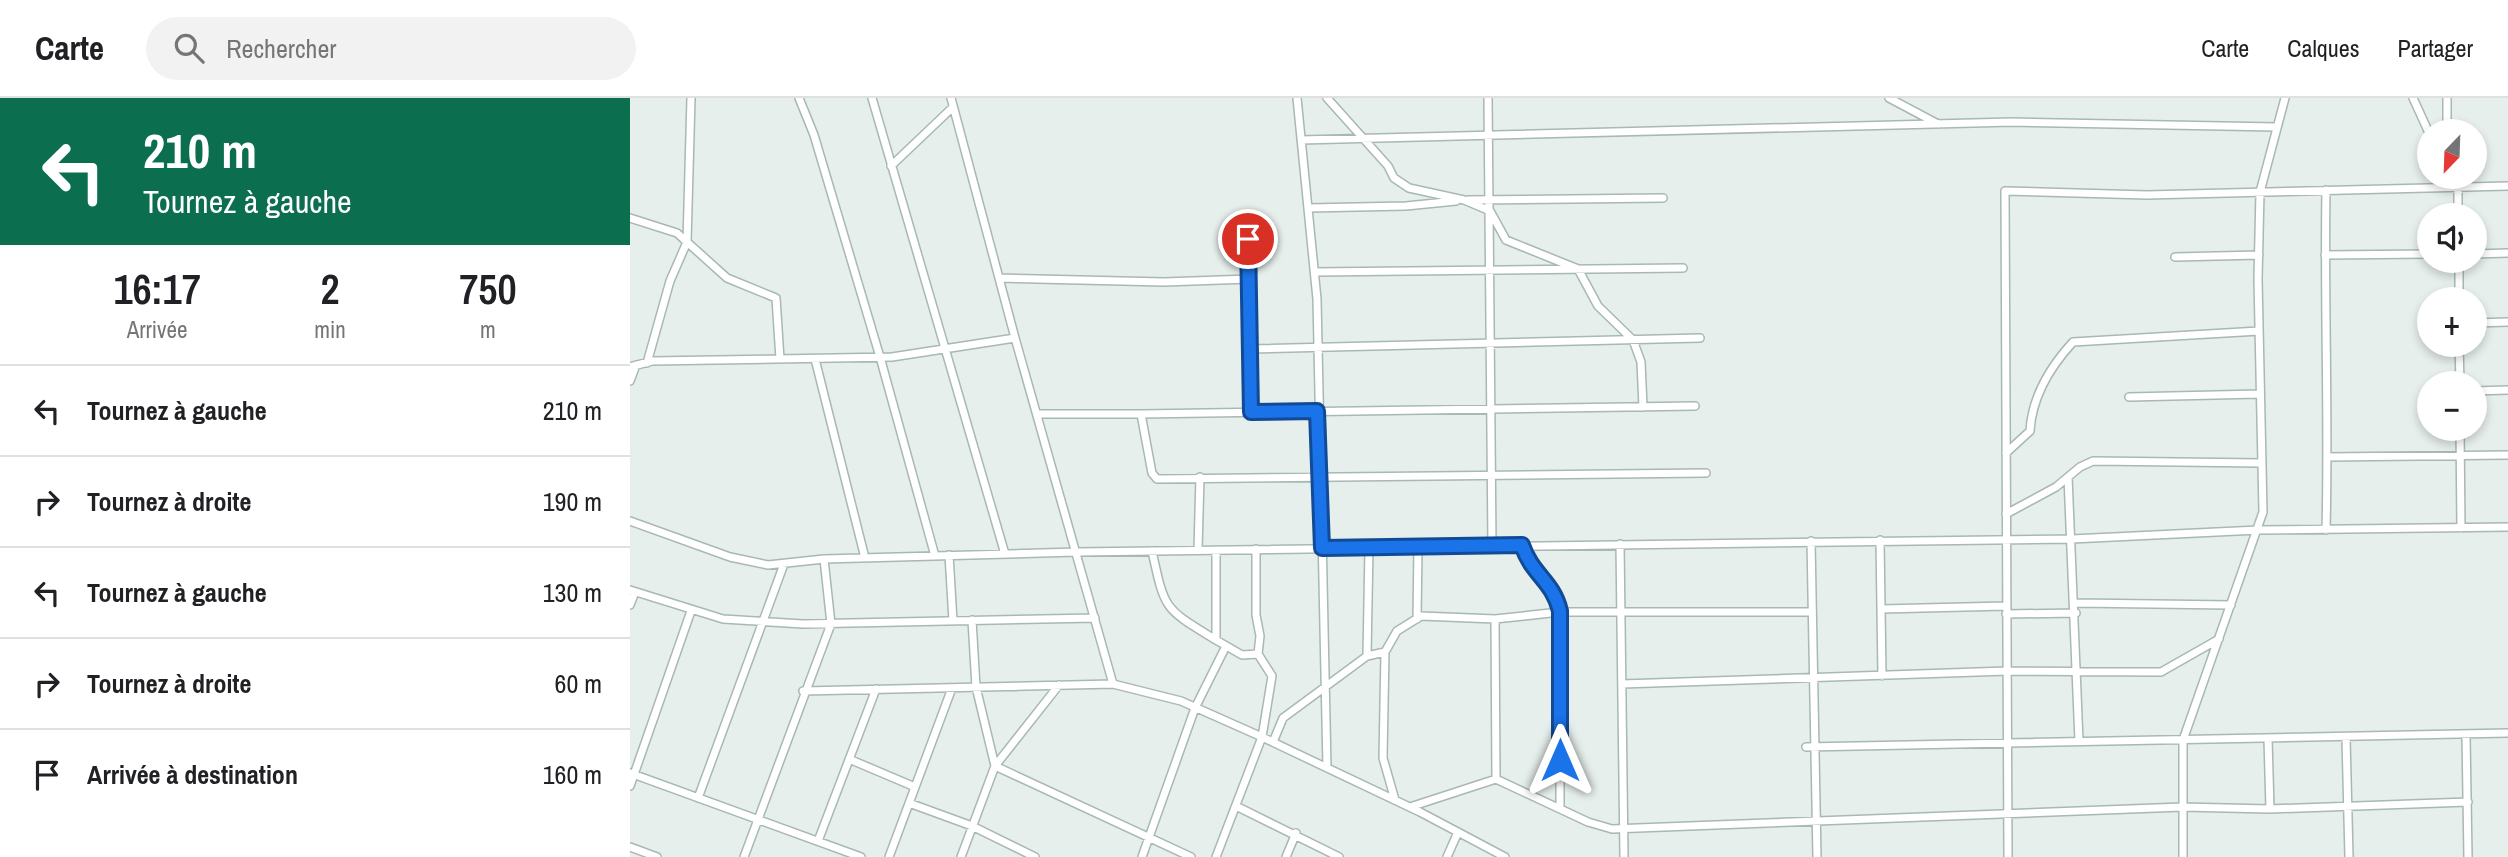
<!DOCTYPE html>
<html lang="fr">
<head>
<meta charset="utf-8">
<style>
  :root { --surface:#fff; --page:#f2f2f2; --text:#202124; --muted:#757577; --line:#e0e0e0 }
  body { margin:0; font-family:"Archivo Narrow",sans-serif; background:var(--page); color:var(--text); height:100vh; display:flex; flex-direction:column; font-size:26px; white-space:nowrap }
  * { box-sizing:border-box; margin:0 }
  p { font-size:23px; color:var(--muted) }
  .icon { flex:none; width:38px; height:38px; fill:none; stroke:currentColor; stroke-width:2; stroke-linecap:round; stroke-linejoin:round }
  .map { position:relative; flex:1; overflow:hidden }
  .drawer { display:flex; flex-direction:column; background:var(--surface); width:630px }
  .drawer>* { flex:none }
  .banner { background:#0b6e4f; color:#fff; overflow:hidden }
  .needle { width:46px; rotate:203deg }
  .buttons { position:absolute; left:1787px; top:21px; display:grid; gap:14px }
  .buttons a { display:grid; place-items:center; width:70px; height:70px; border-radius:50%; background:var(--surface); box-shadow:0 4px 10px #0003; font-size:35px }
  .pin { position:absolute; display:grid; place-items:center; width:60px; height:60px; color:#fff; margin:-30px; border:4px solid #fff; border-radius:50%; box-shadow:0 2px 7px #0007 }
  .me { position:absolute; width:77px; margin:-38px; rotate:0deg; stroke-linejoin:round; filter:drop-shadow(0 0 5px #0008) }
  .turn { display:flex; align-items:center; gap:24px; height:147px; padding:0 28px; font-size:32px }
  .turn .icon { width:91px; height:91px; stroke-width:2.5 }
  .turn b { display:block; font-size:49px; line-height:60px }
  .eta { display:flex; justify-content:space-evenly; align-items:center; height:119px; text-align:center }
  .eta b { font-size:42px; font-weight:600; line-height:49px }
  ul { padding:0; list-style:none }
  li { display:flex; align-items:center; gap:21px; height:91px; padding:0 28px; border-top:2px solid var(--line) }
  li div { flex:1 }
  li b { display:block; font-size:26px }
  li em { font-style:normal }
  header { display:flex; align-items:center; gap:42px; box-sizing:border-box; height:98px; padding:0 35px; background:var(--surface); border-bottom:2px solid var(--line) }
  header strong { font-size:33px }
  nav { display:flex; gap:38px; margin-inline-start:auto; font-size:24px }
  .search { width:490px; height:63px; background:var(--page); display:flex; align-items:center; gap:18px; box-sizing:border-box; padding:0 24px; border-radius:38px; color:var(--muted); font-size:26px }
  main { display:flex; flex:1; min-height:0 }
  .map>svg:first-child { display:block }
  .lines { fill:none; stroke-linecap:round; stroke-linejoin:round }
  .street-casing { stroke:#a8b8b2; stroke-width:10 }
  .street { stroke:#fff; stroke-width:7 }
  .route-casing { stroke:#114b97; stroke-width:18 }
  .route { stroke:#1a73e8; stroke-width:12 }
</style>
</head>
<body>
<header>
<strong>Carte</strong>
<div class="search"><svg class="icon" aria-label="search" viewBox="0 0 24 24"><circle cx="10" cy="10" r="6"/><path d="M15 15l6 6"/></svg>Rechercher</div>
<nav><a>Carte</a><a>Calques</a><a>Partager</a></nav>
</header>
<main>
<section class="drawer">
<div class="banner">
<div class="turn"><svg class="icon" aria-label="left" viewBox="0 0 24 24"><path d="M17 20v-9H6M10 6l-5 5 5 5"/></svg><div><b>210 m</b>Tournez à gauche</div></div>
</div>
<div class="eta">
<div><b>16:17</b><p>Arrivée</p></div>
<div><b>2</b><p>min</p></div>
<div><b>750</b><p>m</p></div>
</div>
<ul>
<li><svg class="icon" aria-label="left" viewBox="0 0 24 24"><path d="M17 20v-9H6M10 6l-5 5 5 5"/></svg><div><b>Tournez à gauche</b></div><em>210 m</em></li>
<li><svg class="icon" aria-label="right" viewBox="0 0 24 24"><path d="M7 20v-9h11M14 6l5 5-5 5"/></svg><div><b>Tournez à droite</b></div><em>190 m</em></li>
<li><svg class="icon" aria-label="left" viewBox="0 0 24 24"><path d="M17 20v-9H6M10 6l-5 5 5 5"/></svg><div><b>Tournez à gauche</b></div><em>130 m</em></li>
<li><svg class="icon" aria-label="right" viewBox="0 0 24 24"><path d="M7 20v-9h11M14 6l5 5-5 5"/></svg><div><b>Tournez à droite</b></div><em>60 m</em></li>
<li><svg class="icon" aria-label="arrive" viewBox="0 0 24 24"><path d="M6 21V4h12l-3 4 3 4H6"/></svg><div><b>Arrivée à destination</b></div><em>160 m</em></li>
</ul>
</section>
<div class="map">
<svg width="1878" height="759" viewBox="0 0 1878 759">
  <rect width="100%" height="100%" fill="#e6efeb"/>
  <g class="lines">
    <defs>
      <path id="street" d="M 169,0 L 184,37 L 250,259 L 305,458
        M 242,0 L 375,456
        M 321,0 L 385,240
        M 667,0 L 687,201 L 697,670
        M 697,0 L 758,68 L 764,80 L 779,90 L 834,102 L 860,113 L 876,142 L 948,171 L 968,208 L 1003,242 L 1011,264 L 1013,309
        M 858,0 L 862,448
        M 1259,0 L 1308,26
        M 1783,0 L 1799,35
        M 1817,33 L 1817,0
        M 671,42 L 1382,24 L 1646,29
        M 261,68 L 323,9
        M 1828,89 L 1828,117
        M 1696,92 C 1694,205 1699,318 1696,432
        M 838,102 L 1033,100
        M 678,110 L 776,108 L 826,103
        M 0,120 L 47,135 L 97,180 L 146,200 L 150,261
        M 618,141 L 621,314
        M 1844,156 L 1878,155
        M 1695,157 L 1799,156
        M 1545,159 L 1629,157
        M 1829,163 L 1829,201
        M 685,174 L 1053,170
        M 369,180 L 534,184 L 619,181
        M 1844,225 L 1878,224
        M 1829,247 L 1830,285
        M 620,251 L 1070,240
        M 185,261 L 235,460
        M 17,265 L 40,183 L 57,144 L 61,0
        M 0,269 L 22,263 L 262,259 L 385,240 L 483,586 L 551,603 L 632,639 L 790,714 L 875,759
        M 0,283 L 6,267
        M 1844,293 L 1878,292
        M 1499,299 L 1629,296
        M 407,316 L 511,316 L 522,375 L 527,381 L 1076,375
        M 511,316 L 1065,308
        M 1830,331 L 1831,430
        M 1376,355 L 1400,333 C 1402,299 1420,269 1443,244 L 1629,233
        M 1698,359 L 1878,357
        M 1438,379 L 1449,643
        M 1376,416 L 1426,389 L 1450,369 L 1463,363 L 1631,365
        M 0,423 L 100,459 L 138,467 L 194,461 L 447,454 L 1442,441 L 1628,432 L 1878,429
        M 1250,442 L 1252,578
        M 1181,443 L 1187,759
        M 990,446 L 994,759
        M 892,447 C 902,477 923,484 930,514 L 930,711
        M 568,452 L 570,379
        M 586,452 L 586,542 L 612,557 L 628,556
        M 522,453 C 535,513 534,510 586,542
        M 319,457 L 323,523
        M 0,492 L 93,521 L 173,526 L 465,520
        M 1446,505 L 1601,507
        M 0,507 L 5,494
        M 1251,511 L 1376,508
        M 1376,516 L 1446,515
        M 787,521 L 788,449
        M 865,521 L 866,681 L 958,724 L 982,731 L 1552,709 L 1640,711 L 1838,704
        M 342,522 L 346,589 L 365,668 L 561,759
        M 737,558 L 739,450
        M 992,586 L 1377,573 L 1531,574 L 1589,541
        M 173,593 L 483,586
        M 1836,637 L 1838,759
        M 1716,640 L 1719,759
        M 1638,641 L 1640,711
        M 643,644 L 653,620 L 737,558 L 755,554
        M 1176,649 L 1878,635
        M 219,661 L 285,689
        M 0,675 L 231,759
        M 0,688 L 61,513
        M 68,700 L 154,466
        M 765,702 L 753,660 L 755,554 L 767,533 L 791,518 L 865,521 L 930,514 L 1182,514
        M 279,705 L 342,728 L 405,759
        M 606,708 L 709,759
        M 780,709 L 866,681
        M 188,743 L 246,591
        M 0,749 L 27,759
        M 114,759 L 201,526 L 194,461
        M 259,759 L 322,590
        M 331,759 L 365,668 L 429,587
        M 512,759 L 565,610 L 596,548
        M 586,759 L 632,639 L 642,578 L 628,556 L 630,538 L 626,517 L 626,451
        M 656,759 L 666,735
        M 817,759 L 828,734
        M 1378,759 L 1375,93 L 1517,97 L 1878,88
        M 1553,759 L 1553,642 L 1633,414 L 1628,181 L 1630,94 L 1655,0"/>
    </defs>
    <use href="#street" class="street-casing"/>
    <use href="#street" class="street"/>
  </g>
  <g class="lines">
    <defs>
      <path id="route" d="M 618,141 L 621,314 L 687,313 L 692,450 L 892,447 C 902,477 923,483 930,513 L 930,662"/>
    </defs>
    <use href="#route" class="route-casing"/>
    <use href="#route" class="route"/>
  </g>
</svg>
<div class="buttons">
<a><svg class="needle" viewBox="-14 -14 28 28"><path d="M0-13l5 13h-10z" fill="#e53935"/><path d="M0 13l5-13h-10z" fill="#757577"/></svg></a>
<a><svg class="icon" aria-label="sound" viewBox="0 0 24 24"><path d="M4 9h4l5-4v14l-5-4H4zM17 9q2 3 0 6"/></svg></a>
<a>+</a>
<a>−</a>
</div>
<div class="pin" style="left:618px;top:141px;background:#d93025"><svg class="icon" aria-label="arrive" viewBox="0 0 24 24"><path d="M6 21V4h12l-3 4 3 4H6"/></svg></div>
<svg class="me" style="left:930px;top:662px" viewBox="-20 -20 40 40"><path d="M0-17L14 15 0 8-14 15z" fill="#1a73e8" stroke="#fff" stroke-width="4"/></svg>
</div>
</main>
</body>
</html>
